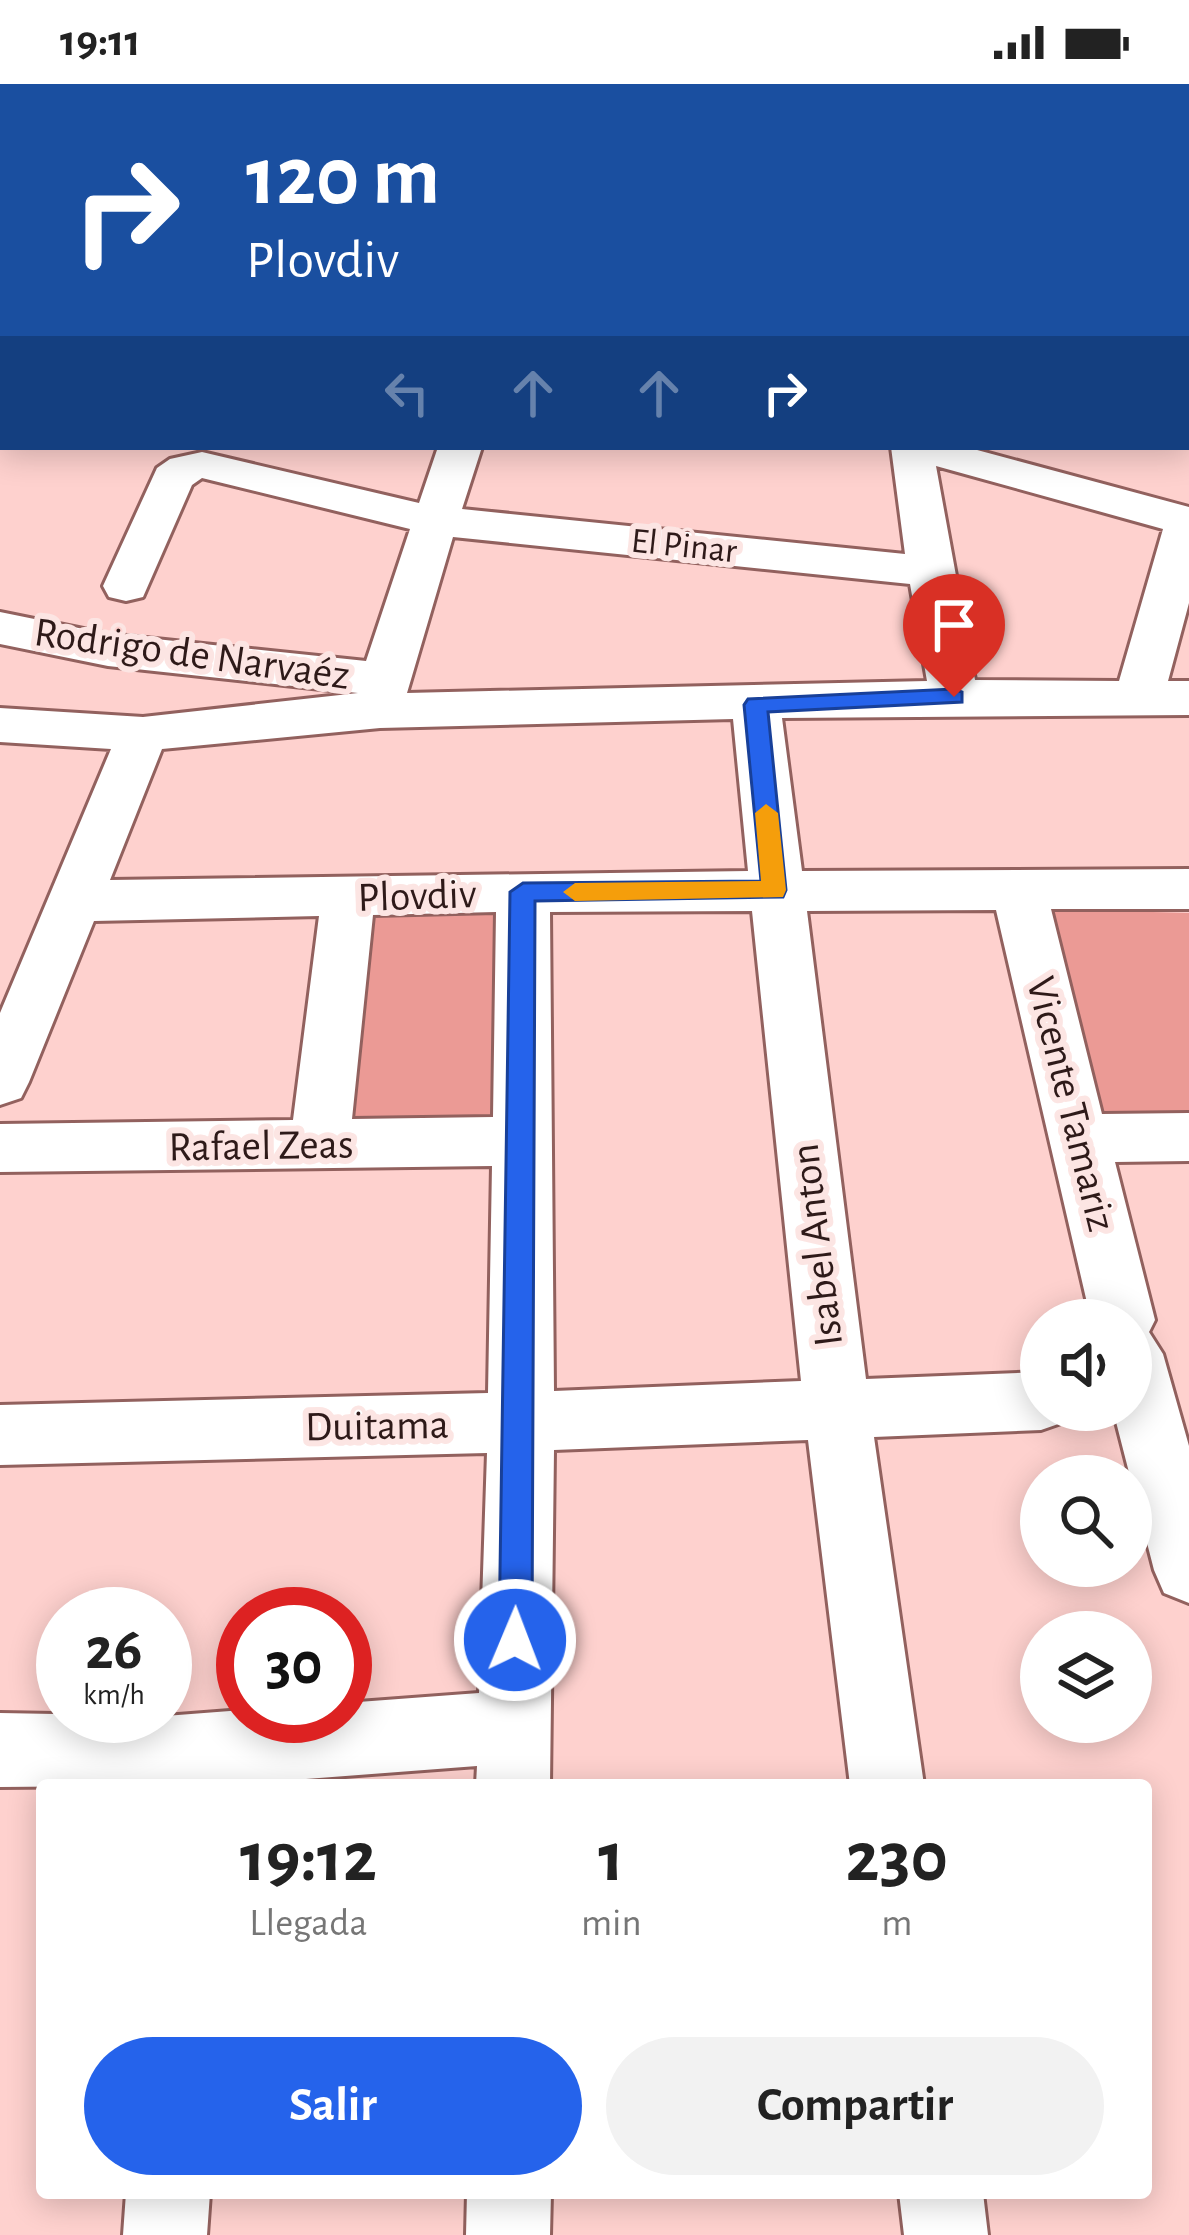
<!DOCTYPE html>
<html lang="es">
<head>
<meta charset="utf-8">
<style>
  :root { --surface:#fff; --page:#f2f2f2; --text:#222; --muted:#767676; --accent:#2563eb }
  body { margin:0; font-family:"Alegreya Sans",sans-serif; background:var(--page); color:var(--text); height:100vh; display:flex; flex-direction:column; font-size:45px; white-space:nowrap }
  * { box-sizing:border-box; margin:0 }
  p { font-size:39px; color:var(--muted) }
  .icon { flex:none; width:66px; height:66px; fill:none; stroke:currentColor; stroke-width:2; stroke-linecap:round; stroke-linejoin:round }
  .map { position:relative; flex:1; overflow:hidden }
  .details { position:absolute; left:36px; top:1695px; width:1116px; height:420px; display:flex; flex-direction:column; background:var(--surface); border-radius:12px; box-shadow:0 6px 30px #0003 }
  .details>* { flex:none }
  .banner { position:absolute; left:0px; top:0px; width:1191px; height:366px; box-shadow:0 6px 30px #0003; background:#1a4fa0; color:#fff; overflow:hidden }
  .tools { position:absolute; left:1020px; top:1215px; display:grid; gap:24px }
  .tools a { display:grid; place-items:center; width:132px; height:132px; border-radius:50%; background:var(--surface); box-shadow:0 6px 30px #0003; font-size:60px }
  .speed { position:absolute; left:36px; top:1503px; display:flex; gap:24px; font-size:60px; font-weight:700; text-align:center }
  .speed>* { display:grid; place-content:center; width:156px; height:156px; border-radius:50%; background:var(--surface); box-shadow:0 6px 30px #0003; line-height:1 }
  .speed small { font-size:30px; font-weight:400 }
  .speed .limit { border:18px solid #d22; background:#fff; color:#111 }
  .pin { position:absolute; display:grid; place-items:center; width:102px; height:102px; color:#fff; margin:-123px -51px; border-radius:50% 50% 50% 0; rotate:-45deg; box-shadow:0 0 12px #0007 }
  .pin .icon { rotate:45deg }
  .me { position:absolute; width:132px; margin:-66px; rotate:1deg; stroke-linejoin:round; filter:drop-shadow(0 0 9px #0008) }
  .turn { display:flex; align-items:center; gap:42px; height:252px; padding:0 48px; font-size:54px }
  .turn .icon { width:156px; height:156px; stroke-width:2.5 }
  .turn b { display:block; font-size:84px; line-height:102px }
  .lanes { display:flex; align-items:center; height:114px; padding:0 48px; background:#0003; justify-content:center; gap:60px; direction:ltr }
  .lanes .off { opacity:.35 }
  .eta { display:flex; justify-content:space-evenly; align-items:center; height:204px; text-align:center }
  .eta b { font-size:72px; font-weight:600; line-height:84px }
  .action { display:flex; gap:24px; margin-top:auto; padding:24px 48px }
  .action a { flex:1; height:138px; border-radius:72px; background:var(--accent); color:#fff; font-size:48px; font-weight:600; line-height:138px; text-align:center }
  .action a+a { background:var(--page); color:var(--text) }
  .status { display:flex; justify-content:space-between; align-items:center; height:84px; padding:0 60px; background:var(--surface); direction:ltr }
  .status svg { height:33px; fill:currentColor }
  .map>svg:first-child { display:block }
  .green { fill:#eb9a95 }
  .lines { fill:none; stroke-linecap:round; stroke-linejoin:round }
  .minor-casing { stroke:#92615e; stroke-width:6 }
  .minor { fill:#fff; fill-rule:evenodd }
  .route { fill:#2563eb; stroke:#184099; stroke-width:3 }
  .slow { fill:#f59e0b }
  .labels { text-anchor:middle; dominant-baseline:central; stroke-width:12; stroke-linejoin:round; paint-order:stroke }
  .far-street-label { font-size:36px; fill:#2e1a19; stroke:#fce5e3 }
  .street-label { font-size:42px; fill:#2e1a19; stroke:#fce5e3 }
</style>
</head>
<body>
<div class="status"><b>19:11</b><svg viewBox="0 0 49 12"><path d="M0 12V9h3v3zM5 12V6h3v6zM10 12V3h3v9zM15 12V0h3v12zM26 1h20v11H26zM47 4h2v5h-2z"/></svg></div>
<div class="map">
<svg width="1189" height="2151" viewBox="0 0 1189 2151">
  <rect width="100%" height="100%" fill="#fed1ce"/>
  <path class="green" d="M 1044,825 L 1189,829 L 1189,1033 L 1091,1035 Z
    M 513,826 L 517,1044 L 342,1047 L 366,830 Z"/>
  <g class="lines">
    <defs>
      <path id="minor" d="M 32,0 L 69,0 L 30,3 Z
        M 311,0 L 361,0 L 363,3 L 313,3 Z
        M 1098,0 L 1134,0 L 1097,3 Z
        M 1188,16 L 1189,16 L 1189,38 L 1188,38 Z
        M 438,363 L 482,363 L 462,425 L 905,470 L 891,363 L 966,363 L 1189,423 L 1189,519 L 1168,597 L 1189,597 L 1189,631 L 782,634 L 802,787 L 1189,785 L 1189,825 L 1051,825 L 1102,1030 L 1189,1029 L 1189,1077 L 1115,1078 L 1155,1236 L 1149,1248 L 1163,1270 L 1189,1362 L 1189,1519 L 1164,1509 L 1154,1486 L 1113,1326 L 1131,1326 L 1131,1236 L 1091,1236 L 996,826 L 807,827 L 866,1295 L 1041,1288 L 1041,1326 L 1070,1326 L 1064,1338 L 1041,1346 L 874,1353 L 924,1701 L 850,1701 L 808,1356 L 554,1366 L 550,1701 L 476,1701 L 477,1682 L 227,1701 L 0,1703 L 0,1629 L 165,1632 L 243,1626 L 243,1632 L 345,1632 L 345,1619 L 479,1609 L 487,1369 L 0,1381 L 0,1321 L 488,1309 L 492,1082 L 0,1088 L 0,1040 L 293,1036 L 319,832 L 94,837 L 29,998 L 21,1014 L 0,1021 L 0,929 L 111,665 L 0,658 L 0,624 L 143,633 L 358,609 L 108,582 L 0,560 L 0,528 L 108,550 L 366,577 L 410,445 L 202,394 L 192,401 L 143,513 L 126,517 L 109,513 L 103,502 L 157,384 L 170,375 L 202,368 L 419,419 ZM 936,382 L 1163,445 L 1119,597 L 975,596 ZM 453,453 L 910,500 L 927,597 L 407,609 ZM 733,635 L 748,787 L 110,796 L 162,665 L 380,644 ZM 752,827 L 801,1297 L 554,1307 L 550,828 ZM 496,828 L 493,1033 L 352,1035 L 373,831 Z
        M 126,2109 L 210,2109 L 207,2151 L 123,2151 Z
        M 467,2109 L 551,2109 L 550,2151 L 466,2151 Z
        M 899,2109 L 983,2109 L 988,2151 L 904,2151 Z"/>
    </defs>
    <use href="#minor" class="minor-casing"/>
    <use href="#minor" class="minor"/>
  </g>
  <path class="route" d="M 954,605 L 962,608 L 962,618 L 768,628 L 786,806 L 783,813 L 535,817 L 532,1556 L 527,1567 L 515,1572 L 504,1567 L 499,1556 L 510,808 L 523,799 L 761,797 L 744,621 L 748,615 Z"/>
  <path class="slow" d="M 766,720 L 778,729 L 786,806 L 783,813 L 575,817 L 563,808 L 575,799 L 761,797 L 755,729 Z"/>
  <g class="labels">
    <g class="far-street-label">
      <text transform="translate(684 462) rotate(6)">El Pinar</text>
    </g>
    <g class="street-label">
      <text transform="translate(192 570) rotate(8)">Rodrigo de Narvaéz</text>
      <text transform="translate(417 812) rotate(-2)">Plovdiv</text>
      <text transform="translate(1071 1020) rotate(76)">Vicente Tamariz</text>
      <text transform="translate(261 1062) rotate(-1)">Rafael Zeas</text>
      <text transform="translate(817 1161) rotate(-97)">Isabel Anton</text>
      <text transform="translate(377 1342) rotate(-1)">Duitama</text>
    </g>
  </g>
</svg>
<div class="tools">
<a><svg class="icon" aria-label="sound" viewBox="0 0 24 24"><path d="M4 9h4l5-4v14l-5-4H4zM17 9q2 3 0 6"/></svg></a>
<a><svg class="icon" aria-label="search" viewBox="0 0 24 24"><circle cx="10" cy="10" r="6"/><path d="M15 15l6 6"/></svg></a>
<a><svg class="icon" aria-label="layers" viewBox="0 0 24 24"><path d="M12 4l9 5-9 5-9-5zM3 14l9 5 9-5"/></svg></a>
</div>
<div class="speed"><div>26<small>km/h</small></div><div class="limit">30</div></div>
<div class="pin" style="left:954px;top:613px;background:#d93025"><svg class="icon" aria-label="arrive" viewBox="0 0 24 24"><path d="M6 21V4h12l-3 4 3 4H6"/></svg></div>
<svg class="me" style="left:515px;top:1556px" viewBox="-20 -20 40 40"><circle r="17" fill="#2563eb" stroke="#fff" stroke-width="3"/><path d="M0-11L8 9 0 5-8 9z" fill="#fff"/></svg>
<div class="banner">
<div class="turn"><svg class="icon" aria-label="right" viewBox="0 0 24 24"><path d="M7 20v-9h11M14 6l5 5-5 5"/></svg><div><b>120 m</b>Plovdiv</div></div>
<div class="lanes"><svg class="icon off" aria-label="left" viewBox="0 0 24 24"><path d="M17 20v-9H6M10 6l-5 5 5 5"/></svg><svg class="icon off" aria-label="ahead" viewBox="0 0 24 24"><path d="M12 20V5M6 11l6-6 6 6"/></svg><svg class="icon off" aria-label="ahead" viewBox="0 0 24 24"><path d="M12 20V5M6 11l6-6 6 6"/></svg><svg class="icon" aria-label="right" viewBox="0 0 24 24"><path d="M7 20v-9h11M14 6l5 5-5 5"/></svg></div>
</div>
<section class="details">
<div class="eta">
<div><b>19:12</b><p>Llegada</p></div>
<div><b>1</b><p>min</p></div>
<div><b>230</b><p>m</p></div>
</div>
<div class="action"><a>Salir</a><a>Compartir</a></div>
</section>
</div>
</body>
</html>
